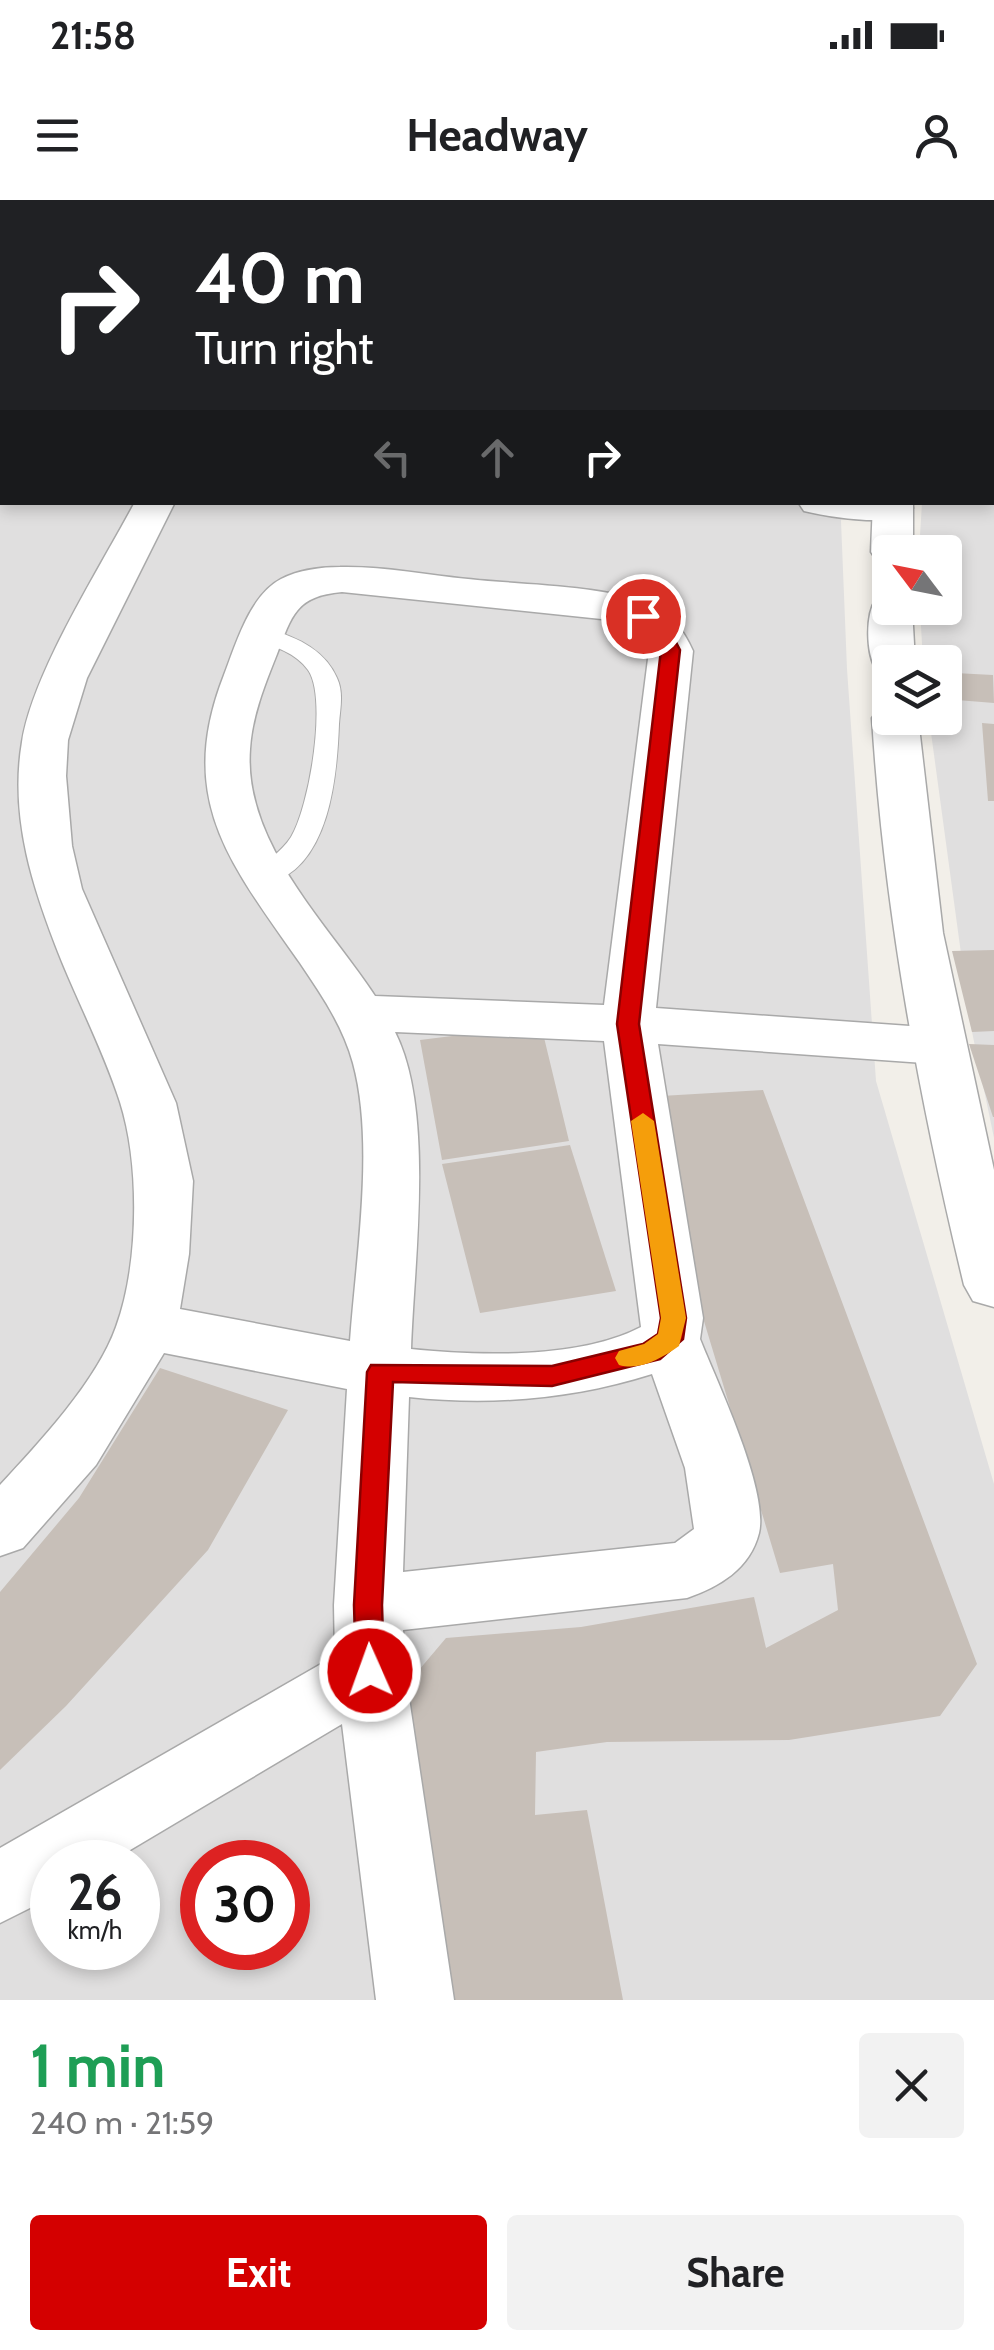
<!DOCTYPE html>
<html lang="en">
<head>
<meta charset="utf-8">
<style>
  :root { --surface:#fff; --page:#f2f2f2; --text:#202124; --muted:#757577; --accent:#d40000 }
  body { margin:0; font-family:Cabin,sans-serif; background:var(--page); color:var(--text); height:100vh; display:flex; flex-direction:column; font-size:38px; white-space:nowrap }
  * { box-sizing:border-box; margin:0 }
  p { font-size:32px; color:var(--muted) }
  .icon { flex:none; width:55px; height:55px; fill:none; stroke:currentColor; stroke-width:2; stroke-linecap:round; stroke-linejoin:round }
  .map { position:relative; height:1800px; overflow:hidden }
  .details { display:flex; flex-direction:column; background:var(--surface); flex:1 }
  .details>* { flex:none }
  .guide { position:absolute; left:0px; top:0px; width:995px; height:305px; box-shadow:0 5px 15px #0003; background:#202124; color:#fff; overflow:hidden }
  .needle { width:65px; rotate:302deg }
  .fabs { position:absolute; left:872px; top:335px; display:grid; gap:20px }
  .fabs a { display:grid; place-items:center; width:90px; height:90px; border-radius:10px; background:var(--surface); box-shadow:0 5px 15px #0003; font-size:50px }
  .speed { position:absolute; left:30px; top:1640px; display:flex; gap:20px; font-size:50px; font-weight:700; text-align:center }
  .speed>* { display:grid; place-content:center; width:130px; height:130px; border-radius:50%; background:var(--surface); box-shadow:0 5px 15px #0003; line-height:1 }
  .speed small { font-size:25px; font-weight:400 }
  .speed .limit { border:15px solid #d22; background:#fff; color:#111 }
  .pin { position:absolute; display:grid; place-items:center; width:85px; height:85px; color:#fff; margin:-42px; border:5px solid #fff; border-radius:50%; box-shadow:0 2px 10px #0007 }
  .me { position:absolute; width:110px; margin:-55px; rotate:358deg; stroke-linejoin:round; filter:drop-shadow(0 0 8px #0008) }
  .turn { display:flex; align-items:center; gap:35px; height:210px; padding:0 30px; font-size:45px }
  .turn .icon { width:130px; height:130px; stroke-width:2.5 }
  .turn b { display:block; font-size:70px; line-height:85px }
  .lanes { display:flex; align-items:center; height:95px; padding:0 30px; background:#0003; justify-content:center; gap:50px; direction:ltr }
  .lanes .off { opacity:.35 }
  .round { display:grid; place-items:center; flex:none; width:105px; height:105px; border-radius:10px; background:var(--page) }
  .headline { display:flex; align-items:center; justify-content:space-between; height:170px; padding:0 30px }
  h1 { font-size:60px; font-weight:800; line-height:75px; color:#1e9e55 }
  .action { display:flex; gap:20px; margin-top:auto; padding:20px 30px }
  .action a { flex:1; height:115px; border-radius:10px; background:var(--accent); color:#fff; font-size:40px; font-weight:800; line-height:115px; text-align:center }
  .action a+a { background:var(--page); color:var(--text) }
  .status { display:flex; justify-content:space-between; align-items:center; height:70px; padding:0 50px; background:var(--surface); direction:ltr }
  .status svg { height:28px; fill:currentColor }
  header { display:flex; justify-content:space-between; align-items:center; height:130px; padding:0 30px; background:var(--surface); font-size:45px; font-weight:800 }
  .map>svg:first-child { display:block }
  .residential { fill:#e0dfdf; fill-rule:evenodd }
  .building { fill:#c7bfb8 }
  .lines { fill:none; stroke-linecap:round; stroke-linejoin:round }
  .service-casing { stroke:#a9a9a9; stroke-width:2 }
  .minor-casing { stroke:#a9a9a9; stroke-width:3 }
  .tertiary-casing { stroke:#a9a9a9; stroke-width:3 }
  .service { fill:#fff; fill-rule:evenodd }
  .minor { fill:#fff; fill-rule:evenodd }
  .tertiary { fill:#fff; fill-rule:evenodd }
  .route { fill:#d40000; stroke:#8a0000; stroke-width:2.5 }
  .slow { fill:#f59e0b }
</style>
</head>
<body>
<div class="status"><b>21:58</b><svg viewBox="0 0 49 12"><path d="M0 12V9h3v3zM5 12V6h3v6zM10 12V3h3v9zM15 12V0h3v12zM26 1h20v11H26zM47 4h2v5h-2z"/></svg></div>
<header><svg class="icon" aria-label="menu" viewBox="0 0 24 24"><path d="M4 6h16M4 12h16M4 18h16"/></svg>Headway<svg class="icon" aria-label="person" viewBox="0 0 24 24"><circle cx="12" cy="8" r="4"/><path d="M4 21q1-7 8-7t8 7"/></svg></header>
<div class="map">
<svg width="994" height="1800" viewBox="0 0 994 1800">
  <rect width="100%" height="100%" fill="#f2efe9"/>
  <path class="residential" d="M 0,0 L 910,0 L 2,2 L 2,302 L 844,303 L 841,321 L 847,469 L 876,881 L 994,1284 L 994,1800 L 0,1800 ZM 52,1662 L 138,1662 L 138,1748 L 52,1748 ZM 202,1662 L 288,1662 L 288,1748 L 202,1748 Z
    M 979,0 L 994,0 L 994,938 L 971,827 L 929,518 L 945,518 L 945,462 L 923,462 L 920,408 L 945,408 L 945,352 L 919,352 L 922,303 L 992,302 L 992,2 Z"/>
  <path class="building" d="M 955,473 L 993,475 L 994,503 L 957,500 Z
    M 982,523 L 994,524 L 994,601 L 988,601 Z
    M 994,750 L 994,831 L 972,832 L 952,751 Z
    M 541,825 L 569,941 L 442,960 L 420,840 Z
    M 969,844 L 994,845 L 994,917 L 993,917 Z
    M 763,890 L 977,1464 L 940,1516 L 789,1540 L 607,1542 L 536,1552 L 535,1615 L 587,1610 L 623,1800 L 432,1800 L 397,1496 L 446,1438 L 581,1427 L 754,1397 L 766,1448 L 838,1410 L 833,1364 L 780,1373 L 697,1098 L 644,897 Z
    M 570,945 L 616,1091 L 480,1113 L 442,964 Z
    M 160,1168 L 288,1210 L 208,1350 L 66,1506 L 0,1570 L 0,1392 L 79,1298 Z"/>
  <g class="lines">
    <defs>
      <path id="service" d="M 758,0 L 776,0 L 776,2 L 758,2 Z
        M 263,428 C 293,435 324,448 337,478 C 344,493 340,509 339,524 C 337,576 330,668 267,684 L 254,676 C 264,661 281,653 291,637 C 309,608 328,498 308,470 C 296,453 274,446 255,440 L 251,435 Z"/>
      <path id="minor" d="M 992,12 L 994,12 L 994,32 L 992,32 Z
        M 992,189 L 994,189 L 994,211 L 992,211 Z
        M 0,221 L 2,222 L 2,246 L 0,245 Z
        M 135,302 L 175,302 L 87,478 L 68,540 L 66,576 L 72,646 L 82,689 L 176,903 L 193,981 L 189,1054 L 180,1109 L 350,1141 C 356,1057 375,944 353,863 C 343,826 321,794 300,763 C 231,664 175,600 224,475 C 236,444 250,395 281,379 C 298,370 322,367 340,367 C 382,366 426,375 468,379 C 520,385 609,385 655,406 C 673,415 685,433 693,451 L 656,808 L 938,828 L 957,833 L 965,846 L 957,859 L 938,864 L 658,844 L 703,1118 L 700,1139 C 717,1182 769,1290 759,1333 C 750,1369 719,1387 687,1398 L 403,1430 L 405,1471 L 454,1800 L 376,1800 L 342,1524 L 110,1662 L 52,1662 L 52,1697 L 0,1723 L 0,1648 L 335,1456 L 334,1405 L 347,1189 L 164,1153 L 96,1265 L 23,1348 L 0,1356 L 0,1285 C 39,1243 97,1181 116,1127 C 139,1064 140,965 120,902 C 105,855 81,808 62,762 C 34,692 9,619 22,542 C 33,472 100,368 135,302 ZM 342,392 L 611,420 C 629,425 642,433 649,451 L 604,805 L 375,796 C 327,723 243,643 250,549 C 252,516 265,484 277,454 C 292,415 296,396 342,392 ZM 395,832 L 604,841 L 641,1127 C 580,1159 479,1156 411,1149 C 414,1059 435,911 395,832 ZM 652,1174 L 685,1268 L 694,1329 L 675,1343 L 403,1372 L 409,1197 C 492,1206 573,1199 652,1174 Z
        M 798,302 L 909,302 L 913,308 L 907,317 C 877,324 834,318 804,311 Z"/>
      <path id="tertiary" d="M 923,0 L 955,0 L 955,2 L 923,2 Z
        M 873,302 L 913,302 L 913,352 L 890,352 L 890,364 L 877,361 L 871,352 Z
        M 890,395 L 890,408 L 912,408 L 915,462 L 890,462 L 890,475 L 877,471 C 866,455 865,415 876,399 Z
        M 890,506 L 890,518 L 918,518 L 943,733 L 994,970 L 994,1107 L 973,1101 L 964,1085 C 919,898 884,711 872,518 L 879,508 Z"/>
    </defs>
    <use href="#service" class="service-casing"/>
    <use href="#minor" class="minor-casing"/>
    <use href="#tertiary" class="tertiary-casing"/>
    <use href="#service" class="service"/>
    <use href="#minor" class="minor"/>
    <use href="#tertiary" class="tertiary"/>
  </g>
  <path class="route" d="M 643,411 L 668,427 L 680,450 L 639,824 L 686,1118 L 683,1139 L 660,1159 L 552,1186 L 393,1182 L 382,1405 L 384,1471 L 380,1480 L 370,1484 L 360,1480 L 356,1471 L 354,1405 L 367,1172 L 371,1165 L 552,1166 L 643,1144 L 658,1134 L 661,1118 L 617,824 L 661,450 L 654,433 L 634,416 Z"/>
  <path class="slow" d="M 643,913 L 654,921 L 686,1118 L 679,1146 C 662,1158 640,1171 619,1165 L 615,1158 L 619,1151 L 644,1144 L 658,1134 L 661,1118 L 631,921 Z"/>
</svg>
<div class="fabs">
<a><svg class="needle" viewBox="-14 -14 28 28"><path d="M0-13l5 13h-10z" fill="#e53935"/><path d="M0 13l5-13h-10z" fill="#757577"/></svg></a>
<a><svg class="icon" aria-label="layers" viewBox="0 0 24 24"><path d="M12 4l9 5-9 5-9-5zM3 14l9 5 9-5"/></svg></a>
</div>
<div class="speed"><div>26<small>km/h</small></div><div class="limit">30</div></div>
<div class="pin" style="left:643px;top:416px;background:#d93025"><svg class="icon" aria-label="arrive" viewBox="0 0 24 24"><path d="M6 21V4h12l-3 4 3 4H6"/></svg></div>
<svg class="me" style="left:370px;top:1471px" viewBox="-20 -20 40 40"><circle r="17" fill="#d40000" stroke="#fff" stroke-width="3"/><path d="M0-11L8 9 0 5-8 9z" fill="#fff"/></svg>
<div class="guide">
<div class="turn"><svg class="icon" aria-label="right" viewBox="0 0 24 24"><path d="M7 20v-9h11M14 6l5 5-5 5"/></svg><div><b>40 m</b>Turn right</div></div>
<div class="lanes"><svg class="icon off" aria-label="left" viewBox="0 0 24 24"><path d="M17 20v-9H6M10 6l-5 5 5 5"/></svg><svg class="icon off" aria-label="ahead" viewBox="0 0 24 24"><path d="M12 20V5M6 11l6-6 6 6"/></svg><svg class="icon" aria-label="right" viewBox="0 0 24 24"><path d="M7 20v-9h11M14 6l5 5-5 5"/></svg></div>
</div>
</div>
<section class="details">
<div class="headline"><div><h1>1 min</h1><p>240 m · 21:59</p></div><a class="round"><svg class="icon" aria-label="close" viewBox="0 0 24 24"><path d="M6 6l12 12M18 6L6 18"/></svg></a></div>
<div class="action"><a>Exit</a><a>Share</a></div>
</section>
</body>
</html>
